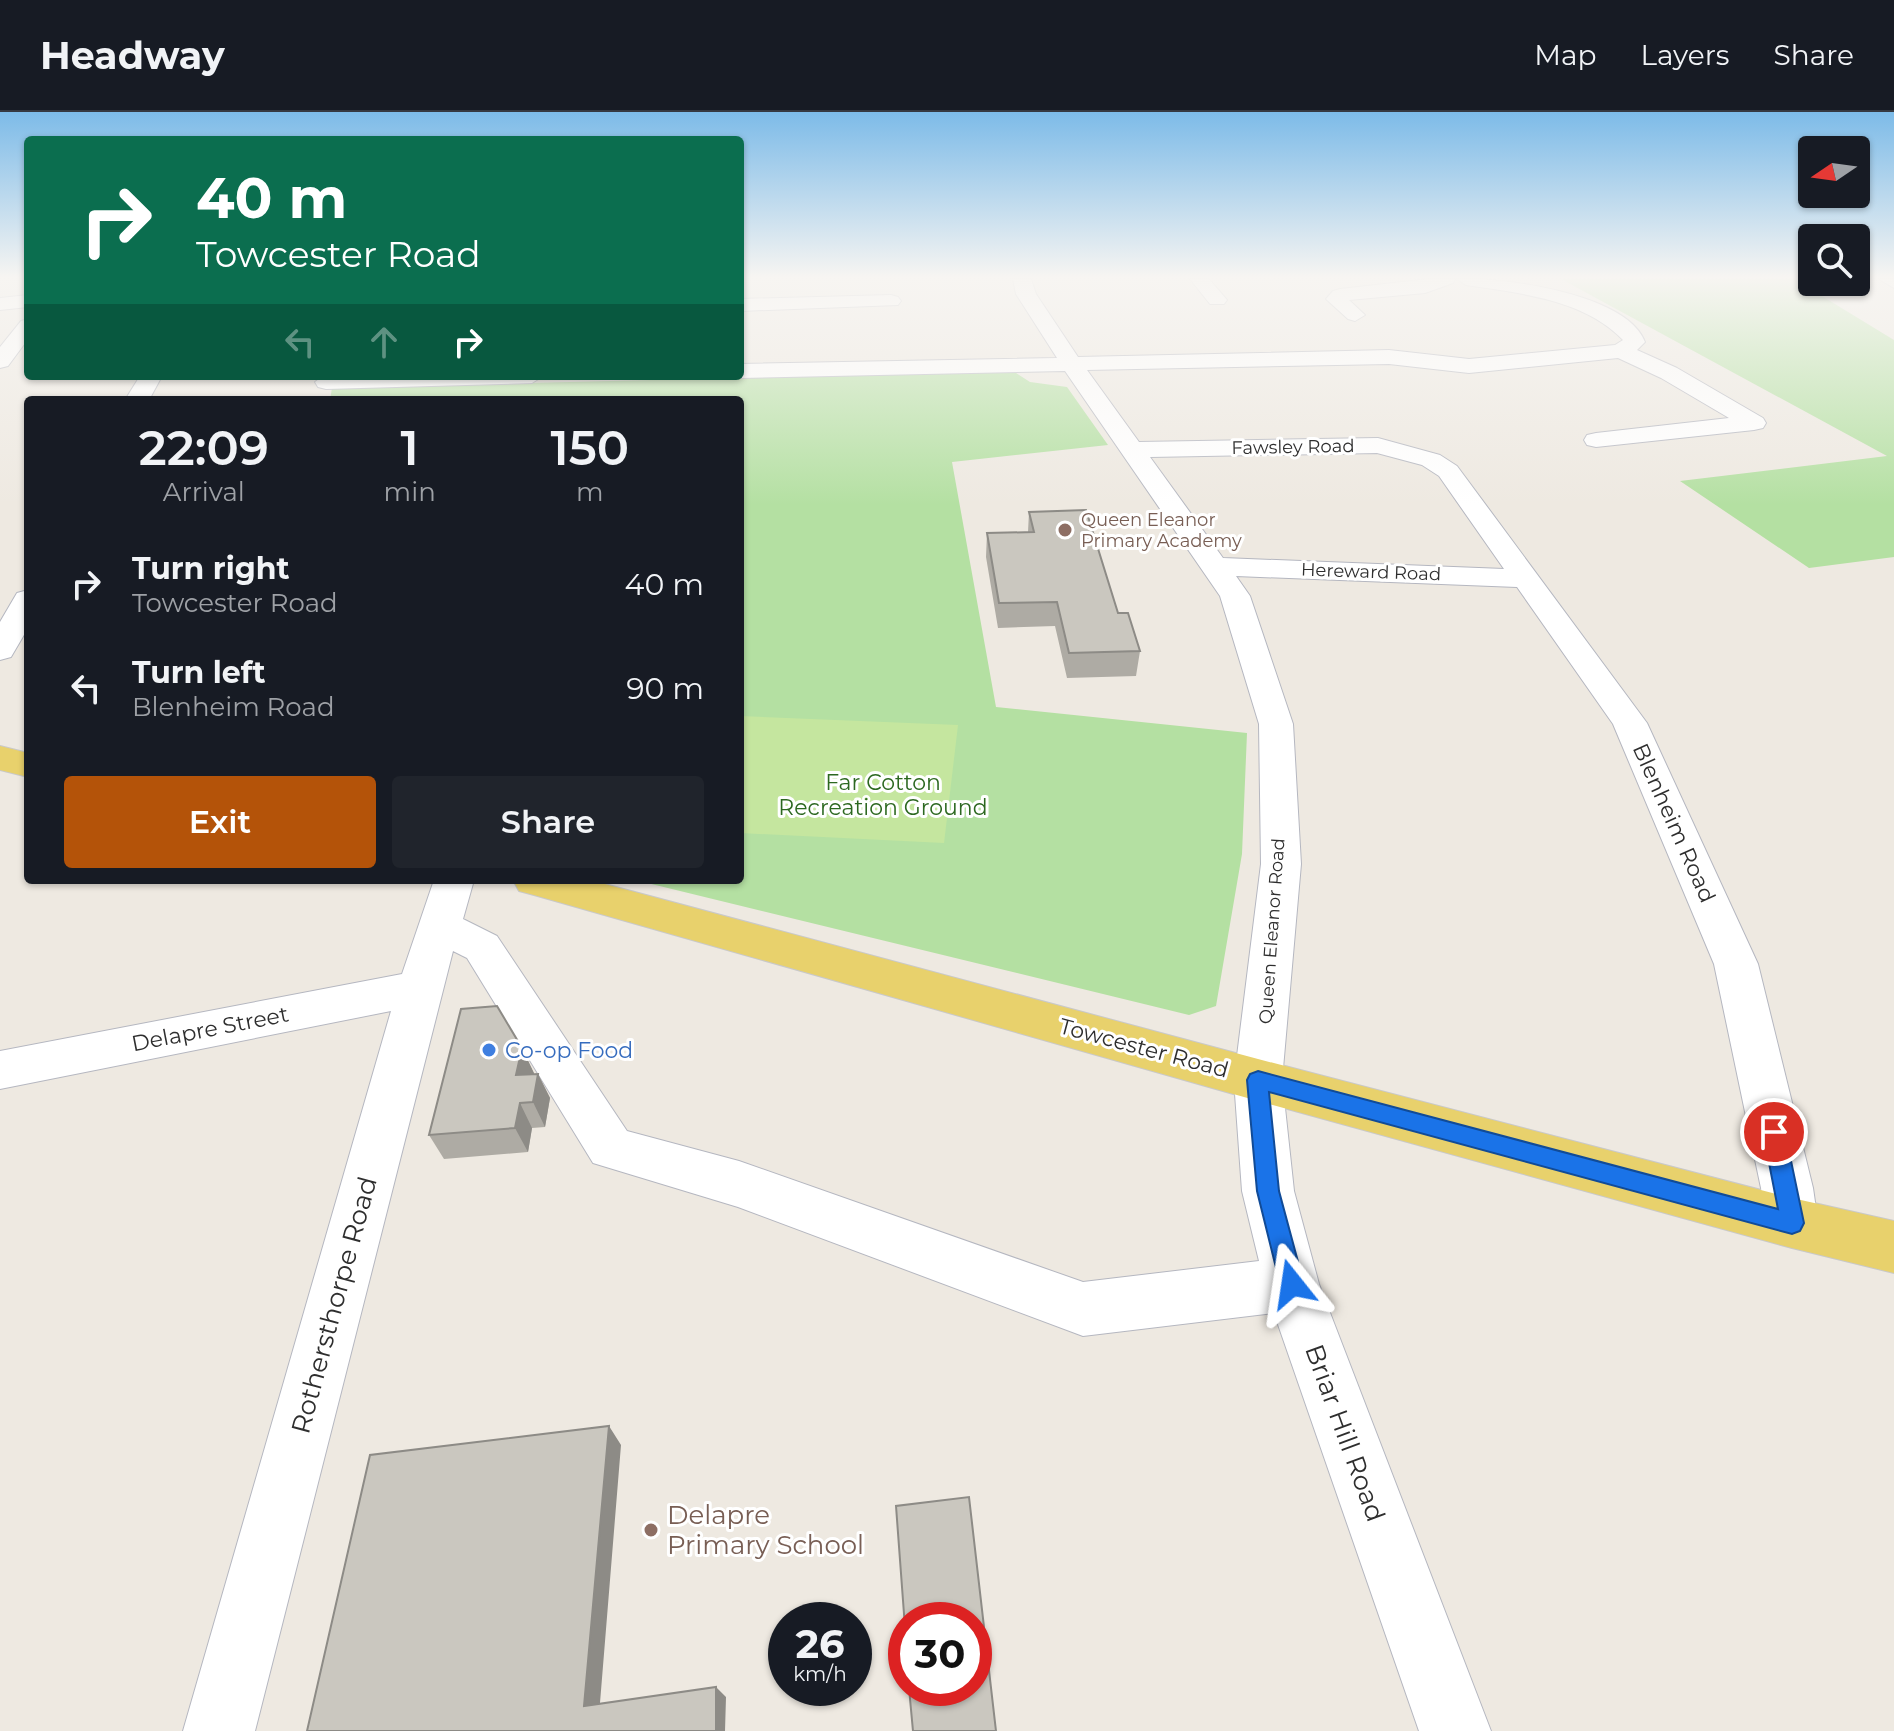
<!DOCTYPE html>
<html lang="en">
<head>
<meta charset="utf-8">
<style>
  :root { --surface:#171b24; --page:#20242c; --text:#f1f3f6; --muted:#9ea1a6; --line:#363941; --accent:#b45309 }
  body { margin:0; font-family:Montserrat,sans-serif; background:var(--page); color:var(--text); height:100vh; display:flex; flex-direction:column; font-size:30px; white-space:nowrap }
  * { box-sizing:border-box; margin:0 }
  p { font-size:26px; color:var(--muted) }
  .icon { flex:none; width:44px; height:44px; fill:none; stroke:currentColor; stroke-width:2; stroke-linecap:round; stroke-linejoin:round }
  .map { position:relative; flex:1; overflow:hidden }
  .panel { position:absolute; left:24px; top:284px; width:720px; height:488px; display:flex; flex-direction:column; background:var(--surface); border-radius:8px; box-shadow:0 2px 6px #0004 }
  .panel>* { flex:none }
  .hud { position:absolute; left:24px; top:24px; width:720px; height:244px; border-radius:8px; box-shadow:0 2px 6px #0004; background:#0b6e4f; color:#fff; overflow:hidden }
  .needle { width:52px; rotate:257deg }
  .controls { position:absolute; left:1798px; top:24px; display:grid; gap:16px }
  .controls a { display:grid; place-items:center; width:72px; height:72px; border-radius:8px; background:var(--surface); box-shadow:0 2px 6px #0004; font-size:40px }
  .speed { position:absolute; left:768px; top:1490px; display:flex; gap:16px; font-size:40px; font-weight:700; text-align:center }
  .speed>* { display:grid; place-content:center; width:104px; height:104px; border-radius:50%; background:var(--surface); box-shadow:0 2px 6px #0004; line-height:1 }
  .speed small { font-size:20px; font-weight:400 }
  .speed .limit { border:12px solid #d22; background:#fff; color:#111 }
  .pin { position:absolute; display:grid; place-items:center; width:68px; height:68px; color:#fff; margin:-34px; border:4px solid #fff; border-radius:50%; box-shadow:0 2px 8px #0007 }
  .me { position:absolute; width:88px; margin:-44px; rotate:345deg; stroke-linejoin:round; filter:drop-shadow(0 0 6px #0008) }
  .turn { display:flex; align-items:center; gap:28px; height:168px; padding:0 40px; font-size:36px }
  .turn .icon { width:104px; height:104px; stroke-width:2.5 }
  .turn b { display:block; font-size:56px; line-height:68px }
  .lanes { display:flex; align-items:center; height:76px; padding:0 40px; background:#0003; justify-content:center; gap:40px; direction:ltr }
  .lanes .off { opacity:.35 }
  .eta { display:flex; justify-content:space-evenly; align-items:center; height:136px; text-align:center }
  .eta b { font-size:48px; font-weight:600; line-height:56px }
  .button { display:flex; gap:16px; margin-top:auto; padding:16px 40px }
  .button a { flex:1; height:92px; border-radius:8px; background:var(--accent); color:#fff; font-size:32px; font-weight:600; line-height:92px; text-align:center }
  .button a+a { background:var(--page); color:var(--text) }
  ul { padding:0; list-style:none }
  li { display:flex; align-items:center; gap:24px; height:104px; padding:0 40px }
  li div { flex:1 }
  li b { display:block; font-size:30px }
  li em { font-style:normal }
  header { display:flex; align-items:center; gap:48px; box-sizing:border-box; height:112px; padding:0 40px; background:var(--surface); border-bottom:2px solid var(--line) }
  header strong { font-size:38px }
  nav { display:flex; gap:44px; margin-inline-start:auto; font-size:28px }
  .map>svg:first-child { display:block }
  .green { fill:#b4e0a2 }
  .pitch { fill:#c5e69f }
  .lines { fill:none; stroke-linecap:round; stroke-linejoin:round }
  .minor-casing { stroke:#b5b7c0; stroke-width:2 }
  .major-casing { stroke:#c9c9c9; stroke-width:2 }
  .minor { fill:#fff; fill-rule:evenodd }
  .major { fill:#e8d16c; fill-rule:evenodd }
  .wall { fill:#aeaba4 }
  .shaded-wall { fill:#8d8b86 }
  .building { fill:#cac7bf; stroke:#8d8b86; stroke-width:2 }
  .route { fill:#1a73e8; stroke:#114b97; stroke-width:2 }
  .education-dot { fill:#8d6e63; stroke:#fff; stroke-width:3 }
  .shop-dot { fill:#3f7fe0; stroke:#fff; stroke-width:3 }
  .labels { text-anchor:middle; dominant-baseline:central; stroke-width:6; stroke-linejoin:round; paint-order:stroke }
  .far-street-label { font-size:18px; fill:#2e2e2e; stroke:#fff }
  .far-education-label { font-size:18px; fill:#785e54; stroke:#fff; text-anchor:start }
  .park-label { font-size:22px; fill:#2c6820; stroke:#fff }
  .street-label { font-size:22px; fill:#2e2e2e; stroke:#fff }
  .shop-label { font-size:22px; fill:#366cbe; stroke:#fff; text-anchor:start }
  .near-street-label { font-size:26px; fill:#2e2e2e; stroke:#fff }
  .near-education-label { font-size:26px; fill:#785e54; stroke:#fff; text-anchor:start }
</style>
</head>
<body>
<header>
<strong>Headway</strong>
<nav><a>Map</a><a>Layers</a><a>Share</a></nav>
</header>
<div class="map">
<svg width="1894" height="1619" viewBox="0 0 1894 1619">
  <rect width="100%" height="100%" fill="#eee9e1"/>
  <path class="green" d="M 1561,167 L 1794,167 L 1894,228 L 1894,445 L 1809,456 L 1680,369 L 1887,344 Z
    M 1013,259 L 1030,270 L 1067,275 L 1108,333 L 952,350 L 996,595 L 1247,621 L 1242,742 L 1216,894 L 1189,903 L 635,768 L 740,768 L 740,288 L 330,288 L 332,276 Z"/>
  <path class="pitch" d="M 740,604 L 958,613 L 944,731 L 740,721 Z"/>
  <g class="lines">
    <defs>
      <path id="minor" d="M 1013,167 L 1031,167 L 1036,182 L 1078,245 L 1389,238 L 1469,247 L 1615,233 L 1623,228 C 1584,187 1519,181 1466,173 L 1457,167 C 1501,165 1627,181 1645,230 L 1637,238 L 1677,256 L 1763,306 L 1766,311 L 1763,316 L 1754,318 L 1596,335 L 1587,333 L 1584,328 L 1587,323 L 1596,321 L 1729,306 L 1661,266 L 1618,246 L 1469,261 L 1389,252 L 1087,258 L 1139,330 L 1378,326 L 1440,343 L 1457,354 L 1647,611 L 1758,852 L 1813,1076 L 1818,1111 L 1811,1128 L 1792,1135 L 1773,1128 L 1766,1111 L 1761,1076 L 1714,852 L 1613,612 L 1517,475 L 1236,464 L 1250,484 L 1293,612 L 1301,752 L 1282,968 L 1294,1079 L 1319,1172 L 1491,1619 L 1419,1619 L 1274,1201 L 1083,1224 L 738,1095 L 593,1051 L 467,846 L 453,839 L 255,1619 L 183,1619 L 391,899 L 0,977 L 0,939 L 402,862 L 434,768 L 474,768 L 463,807 L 497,824 L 627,1019 L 739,1049 L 1083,1170 L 1259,1149 L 1242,1079 L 1234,968 L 1261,752 L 1259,612 L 1220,484 L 1065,259 L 740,266 L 733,264 L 740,264 L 740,252 L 1057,246 L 1016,182 ZM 1377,341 L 1422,353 L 1439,364 L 1504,457 L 1223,446 L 1150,345 Z
        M 1190,167 L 1209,167 L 1227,188 L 1224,192 L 1210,192 Z
        M 1429,167 L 1455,167 L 1453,171 L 1425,181 L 1349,188 L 1365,203 L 1355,209 L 1348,207 L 1326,187 L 1333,179 L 1340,177 Z
        M 1879,167 L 1894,167 L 1894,176 Z
        M 28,183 L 28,195 L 0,198 L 0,186 Z
        M 891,183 L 898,185 L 901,189 L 898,193 L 740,199 L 740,187 Z
        M 28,207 L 28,227 L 8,254 L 0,256 L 0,235 L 21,209 Z
        M 140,264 L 162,264 L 149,288 L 125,288 Z
        M 543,264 L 532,271 L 326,277 L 318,275 L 315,270 L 323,264 Z
        M 28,478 L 28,516 L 11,545 L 0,548 L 0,510 L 17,481 Z"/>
      <path id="major" d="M 0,634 L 28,641 L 28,665 L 0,658 Z
        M 513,768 L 590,768 L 1258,947 L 1792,1086 L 1894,1109 L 1894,1161 L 1792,1136 L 1258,989 L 534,783 L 519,779 Z"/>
    </defs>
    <use href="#minor" class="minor-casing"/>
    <use href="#major" class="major-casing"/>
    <use href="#minor" class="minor"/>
    <use href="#major" class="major"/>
  </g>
  <path class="wall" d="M 1029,400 L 1118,501 L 1140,539 L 1136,564 L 1067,566 L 1055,514 L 998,516 L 986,445 L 987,421 L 1028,420 Z
    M 522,936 L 534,962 L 538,962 L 550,986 L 545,1015 L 532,1016 L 528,1040 L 444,1047 L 429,1023 Z"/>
  <path class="shaded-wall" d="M 522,936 L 534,961 L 529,988 L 516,963 Z
    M 538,962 L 550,986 L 545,1015 L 533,990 Z
    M 520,991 L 532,1016 L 528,1040 L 515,1016 Z
    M 609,1314 L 621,1333 L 599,1603 L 584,1594 Z
    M 716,1575 L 726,1585 L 725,1619 L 716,1619 Z"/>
  <path class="building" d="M 1086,398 L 1118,501 L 1128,501 L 1140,539 L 1069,541 L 1057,490 L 999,491 L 987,421 L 1034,420 L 1029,400 Z
    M 497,894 L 522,936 L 516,963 L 538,962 L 533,990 L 520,991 L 515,1016 L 429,1023 L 461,897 Z
    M 609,1314 L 584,1594 L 716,1575 L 716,1619 L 307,1619 L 370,1343 Z
    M 969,1385 L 996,1619 L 913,1619 L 909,1576 L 974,1576 L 974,1508 L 906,1508 L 906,1529 L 896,1394 Z"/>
  <linearGradient id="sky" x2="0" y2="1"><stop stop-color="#7dbbe8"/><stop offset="0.42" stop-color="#f7f5f2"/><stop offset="1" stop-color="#f7f5f2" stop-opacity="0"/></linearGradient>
  <rect width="1894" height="393" fill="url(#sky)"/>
  <path class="route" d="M 1258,959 L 1778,1097 L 1763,1020 L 1766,1013 L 1774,1011 L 1782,1013 L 1785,1020 L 1804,1111 L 1800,1119 L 1792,1122 L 1269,980 L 1279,1079 L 1304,1172 L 1301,1180 L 1292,1183 L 1284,1180 L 1280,1172 L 1257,1079 L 1247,968 L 1250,962 Z"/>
  <g class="education-dot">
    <circle cx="1065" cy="418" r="8"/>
    <circle cx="651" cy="1418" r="8"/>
  </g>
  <circle class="shop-dot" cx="489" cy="938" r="8"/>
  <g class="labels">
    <g class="far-street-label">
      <text transform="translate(1293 335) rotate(-1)">Fawsley Road</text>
      <text transform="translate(1371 460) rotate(2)">Hereward Road</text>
      <text transform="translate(1272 819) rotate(-86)">Queen Eleanor Road</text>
    </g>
    <g class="far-education-label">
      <text x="1081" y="408">Queen Eleanor<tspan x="1081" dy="21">Primary Academy</tspan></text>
    </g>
    <g class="park-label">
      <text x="883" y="670">Far Cotton<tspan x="883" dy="25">Recreation Ground</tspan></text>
    </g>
    <g class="street-label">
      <text transform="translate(1674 711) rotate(66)">Blenheim Road</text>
      <text transform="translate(210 917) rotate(-11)">Delapre Street</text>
      <text transform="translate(1144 936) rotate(15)">Towcester Road</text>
    </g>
    <g class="shop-label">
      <text x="505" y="938">Co-op Food</text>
    </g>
    <g class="near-street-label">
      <text transform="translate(334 1193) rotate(-75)">Rothersthorpe Road</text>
      <text transform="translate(1345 1321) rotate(70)">Briar Hill Road</text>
    </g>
    <g class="near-education-label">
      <text x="667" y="1403">Delapre<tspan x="667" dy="30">Primary School</tspan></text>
    </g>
  </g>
</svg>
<div class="controls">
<a><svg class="needle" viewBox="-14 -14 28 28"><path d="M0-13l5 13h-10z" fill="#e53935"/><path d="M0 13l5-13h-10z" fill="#9ea1a6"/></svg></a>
<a><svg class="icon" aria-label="search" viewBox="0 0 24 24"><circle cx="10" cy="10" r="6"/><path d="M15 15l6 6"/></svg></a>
</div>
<div class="speed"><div>26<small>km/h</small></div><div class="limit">30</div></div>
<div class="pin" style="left:1774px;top:1020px;background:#d93025"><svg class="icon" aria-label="arrive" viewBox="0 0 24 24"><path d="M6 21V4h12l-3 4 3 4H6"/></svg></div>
<svg class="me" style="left:1292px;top:1172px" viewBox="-20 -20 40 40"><path d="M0-17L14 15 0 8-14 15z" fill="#1a73e8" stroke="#fff" stroke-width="4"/></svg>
<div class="hud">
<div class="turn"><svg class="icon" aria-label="right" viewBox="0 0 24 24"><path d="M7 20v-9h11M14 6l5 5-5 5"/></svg><div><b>40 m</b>Towcester Road</div></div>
<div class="lanes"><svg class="icon off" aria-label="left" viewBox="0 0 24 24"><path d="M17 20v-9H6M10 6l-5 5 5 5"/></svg><svg class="icon off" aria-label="ahead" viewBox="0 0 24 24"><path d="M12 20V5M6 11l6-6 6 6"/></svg><svg class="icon" aria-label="right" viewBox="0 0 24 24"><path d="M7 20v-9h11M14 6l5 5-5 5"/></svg></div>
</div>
<section class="panel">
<div class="eta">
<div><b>22:09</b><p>Arrival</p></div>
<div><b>1</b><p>min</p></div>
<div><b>150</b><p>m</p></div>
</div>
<ul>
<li><svg class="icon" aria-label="right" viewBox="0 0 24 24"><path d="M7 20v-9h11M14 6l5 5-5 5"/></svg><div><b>Turn right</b><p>Towcester Road</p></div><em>40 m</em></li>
<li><svg class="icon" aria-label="left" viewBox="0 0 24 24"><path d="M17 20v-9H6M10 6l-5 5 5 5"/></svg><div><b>Turn left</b><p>Blenheim Road</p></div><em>90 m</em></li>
</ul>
<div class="button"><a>Exit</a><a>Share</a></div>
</section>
</div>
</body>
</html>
